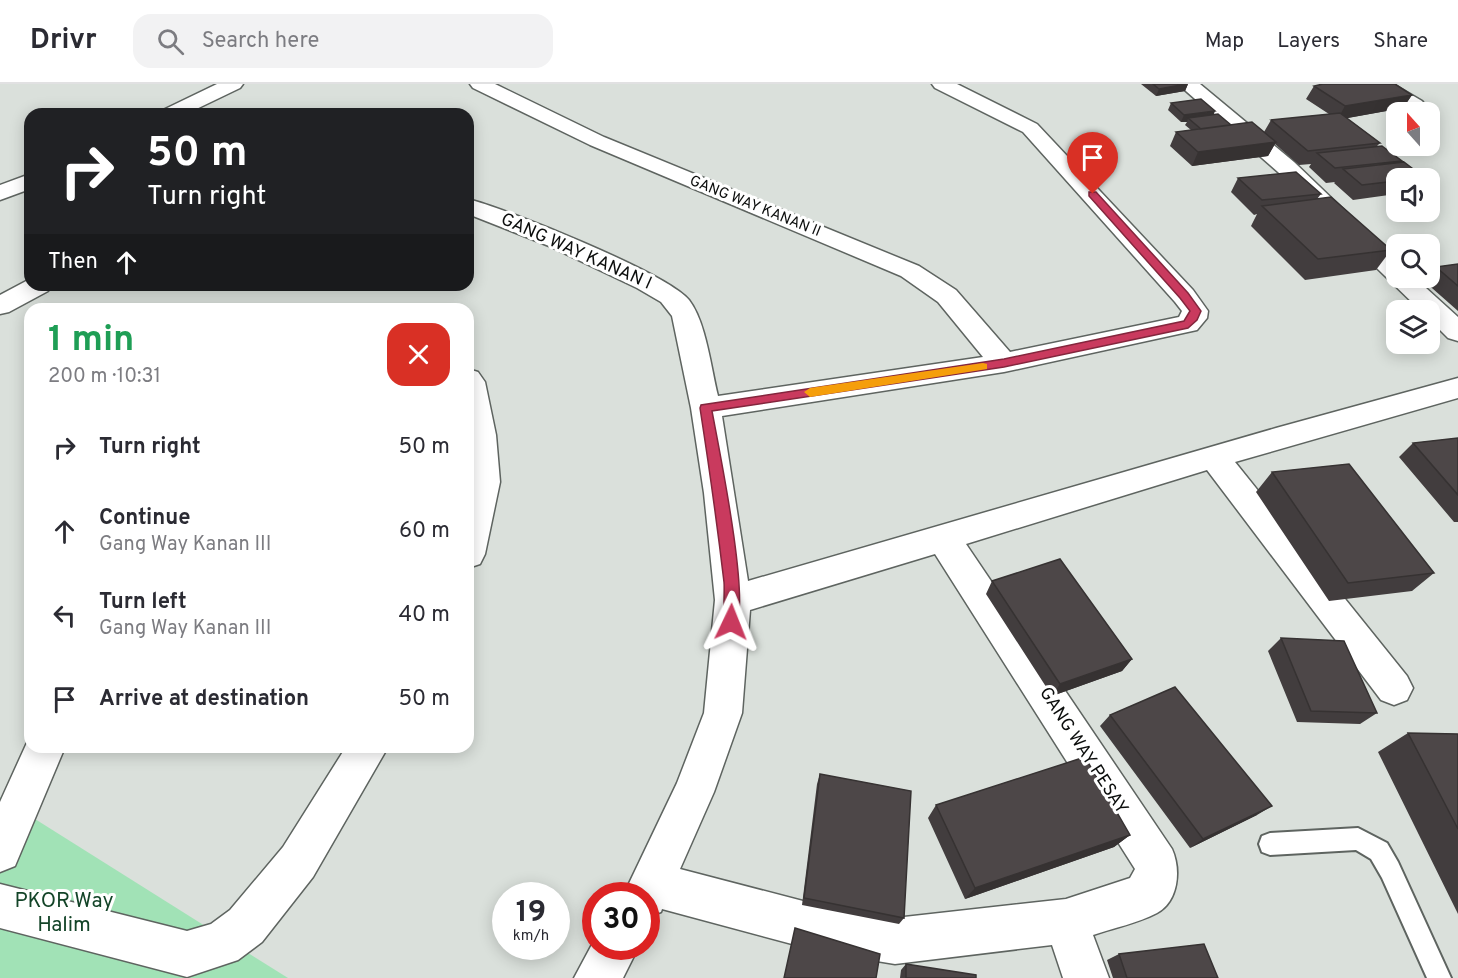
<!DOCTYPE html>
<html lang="en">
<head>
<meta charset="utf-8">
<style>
  :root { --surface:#fff; --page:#f2f2f3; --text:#2b2b33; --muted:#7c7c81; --line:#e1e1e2 }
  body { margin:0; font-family:Overpass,sans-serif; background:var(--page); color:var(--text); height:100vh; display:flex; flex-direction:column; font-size:22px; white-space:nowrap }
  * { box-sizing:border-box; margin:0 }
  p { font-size:20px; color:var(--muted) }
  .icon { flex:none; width:33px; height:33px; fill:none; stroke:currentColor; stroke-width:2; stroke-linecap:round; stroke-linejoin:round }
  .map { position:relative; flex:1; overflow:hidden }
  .details { position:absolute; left:24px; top:219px; width:450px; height:450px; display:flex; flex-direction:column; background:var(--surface); border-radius:18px; box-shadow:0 3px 15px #0003 }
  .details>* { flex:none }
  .hud { position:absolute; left:24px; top:24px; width:450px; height:183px; border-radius:18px; box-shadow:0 3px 15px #0003; background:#202124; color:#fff; overflow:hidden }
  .needle { width:39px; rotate:339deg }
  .tools { position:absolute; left:1386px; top:18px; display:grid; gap:12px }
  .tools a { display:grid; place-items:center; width:54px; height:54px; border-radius:12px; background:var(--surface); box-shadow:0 3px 15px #0003; font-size:30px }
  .speed { position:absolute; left:492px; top:798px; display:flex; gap:12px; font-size:30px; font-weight:700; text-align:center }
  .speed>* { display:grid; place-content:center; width:78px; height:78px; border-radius:50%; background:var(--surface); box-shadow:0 3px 15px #0003; line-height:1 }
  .speed small { font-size:15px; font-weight:400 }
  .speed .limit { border:9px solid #d22; background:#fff; color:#111 }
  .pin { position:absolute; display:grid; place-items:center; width:51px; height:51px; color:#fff; margin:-62px -26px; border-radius:50% 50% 50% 0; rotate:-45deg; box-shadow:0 0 6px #0007 }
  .pin .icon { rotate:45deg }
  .me { position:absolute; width:66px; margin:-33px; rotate:2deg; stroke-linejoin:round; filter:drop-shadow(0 0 4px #0008) }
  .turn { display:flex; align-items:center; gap:21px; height:126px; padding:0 24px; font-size:27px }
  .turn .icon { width:78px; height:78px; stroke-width:2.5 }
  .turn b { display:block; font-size:42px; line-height:51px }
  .then { display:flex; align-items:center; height:57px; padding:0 24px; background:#0003; gap:12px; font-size:22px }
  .round { display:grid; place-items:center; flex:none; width:63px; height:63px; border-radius:18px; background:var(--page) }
  .summary { display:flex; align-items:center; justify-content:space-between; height:102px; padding:0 24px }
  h1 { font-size:36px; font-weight:700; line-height:45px; color:#1e9e55 }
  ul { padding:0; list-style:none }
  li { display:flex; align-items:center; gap:18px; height:84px; padding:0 24px }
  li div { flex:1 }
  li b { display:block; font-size:22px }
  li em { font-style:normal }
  header { display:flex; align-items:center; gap:36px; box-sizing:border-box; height:84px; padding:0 30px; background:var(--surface); border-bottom:2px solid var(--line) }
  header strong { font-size:28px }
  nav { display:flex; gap:33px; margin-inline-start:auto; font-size:21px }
  .search { width:420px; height:54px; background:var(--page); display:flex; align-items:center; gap:15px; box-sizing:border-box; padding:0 21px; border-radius:18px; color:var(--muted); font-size:22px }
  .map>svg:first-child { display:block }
  .green { fill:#a1e2b6 }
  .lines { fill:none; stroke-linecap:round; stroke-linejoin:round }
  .lane-casing { stroke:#5e6460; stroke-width:4 }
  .street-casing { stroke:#5e6460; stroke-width:3 }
  .lane { fill:#fff; fill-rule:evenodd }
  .street { fill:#fff; fill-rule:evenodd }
  .wall { fill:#423d3e }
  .shaded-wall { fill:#363232 }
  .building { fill:#4d4748; stroke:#363232; stroke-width:1.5 }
  .route { fill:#c93a5e; stroke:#83263d; stroke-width:1.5 }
  .slow { fill:#f59e0b }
  .labels { text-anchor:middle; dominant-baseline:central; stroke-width:6; stroke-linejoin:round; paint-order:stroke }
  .far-street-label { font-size:15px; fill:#0b0d0c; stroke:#fff }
  .street-label { font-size:18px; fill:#0b0d0c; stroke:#fff }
  .near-park-label { font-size:21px; fill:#134428; stroke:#fff }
</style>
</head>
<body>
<header>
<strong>Drivr</strong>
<div class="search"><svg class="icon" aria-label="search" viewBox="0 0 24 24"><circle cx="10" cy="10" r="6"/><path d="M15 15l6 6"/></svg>Search here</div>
<nav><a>Map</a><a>Layers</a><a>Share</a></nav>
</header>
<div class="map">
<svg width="1458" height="894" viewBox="0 0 1458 894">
  <rect width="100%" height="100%" fill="#dae0db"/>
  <path class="green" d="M 0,713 L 288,894 L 0,894 Z"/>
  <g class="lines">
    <defs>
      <path id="lane" d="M 1358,744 L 1387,759 L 1398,778 L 1451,894 L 1427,894 L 1382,794 L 1371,775 L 1356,766 L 1270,771 L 1262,768 L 1259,760 L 1262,752 L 1270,749 Z"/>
      <path id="street" d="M 217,0 L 243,0 L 240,4 L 186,30 L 160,30 L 163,26 Z
        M 470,0 L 495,0 L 604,53 L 919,182 L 956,206 L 1010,268 L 1179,233 L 1182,227 L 1175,218 L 1023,48 L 935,4 L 932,0 L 957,0 L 1037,40 L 1193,206 L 1208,227 L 1207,234 L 1197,246 L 1004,288 L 722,332 L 748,497 L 1276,344 L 1458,294 L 1458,314 L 1235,378 L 1407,592 L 1413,604 L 1407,616 L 1394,621 L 1381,616 L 1207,386 L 966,460 L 1172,765 C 1181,785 1179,817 1157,829 C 1138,839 1114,844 1093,851 L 1109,894 L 1063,894 L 1052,861 L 895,880 L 822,868 L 662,825 L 661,828 L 646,833 L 646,812 L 623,812 L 677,699 L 704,629 L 715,516 L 704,409 L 691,324 L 672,232 L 661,218 L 637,204 L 549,162 L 468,130 L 468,115 C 507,125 667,189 689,216 C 706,238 711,284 718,312 L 983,273 L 938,218 L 901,192 L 590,61 L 473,4 ZM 935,470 L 1135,785 L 1130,794 L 1066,815 L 895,834 L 822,822 L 680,785 L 714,708 L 742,629 L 750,526 Z
        M 1178,0 L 1200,0 L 1294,78 L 1396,176 L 1396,194 L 1415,194 L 1458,233 L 1458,257 L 1448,254 L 1430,236 L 1430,226 L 1420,226 L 1278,88 Z
        M 1369,0 L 1393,0 L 1422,17 L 1425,21 L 1422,25 L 1408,25 L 1372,4 Z
        M 30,90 L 30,105 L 0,116 L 0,101 Z
        M 30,195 L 30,201 L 52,201 L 48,207 L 9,228 L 0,230 L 0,211 Z
        M 468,285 L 478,288 L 485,298 L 496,351 L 500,398 L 485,470 L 480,480 L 468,484 Z
        M 30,652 L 30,663 L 65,663 L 15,782 L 0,788 L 0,718 Z
        M 346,663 L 388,663 L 313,793 L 262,858 L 238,876 L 187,893 L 0,844 L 0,800 L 187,847 L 211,840 L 230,826 L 283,763 Z
        M 596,853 L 596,862 L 639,862 L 623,894 L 574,894 Z"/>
    </defs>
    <use href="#lane" class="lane-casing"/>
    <use href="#street" class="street-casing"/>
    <use href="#lane" class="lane"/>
    <use href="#street" class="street"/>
  </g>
  <path class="wall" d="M 1141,0 L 1188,0 L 1185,7 L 1156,12 Z
    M 1314,2 L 1412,11 L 1403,24 L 1347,34 L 1380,59 L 1377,62 L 1402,77 L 1400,79 L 1424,94 L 1396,94 L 1396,110 L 1353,116 L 1334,99 L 1335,98 L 1326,99 L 1309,83 L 1311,80 L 1299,81 L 1275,60 L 1268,72 L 1192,82 L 1170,62 L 1176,48 L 1191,46 L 1185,41 L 1187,38 L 1181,38 L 1168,26 L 1171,19 L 1214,31 L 1231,41 L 1264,48 L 1271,36 L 1329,30 L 1306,15 Z
    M 1238,94 L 1321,110 L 1317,115 L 1391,166 L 1376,186 L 1305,196 L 1251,142 L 1257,130 L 1254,131 L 1231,108 Z
    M 1458,180 L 1458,227 L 1424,197 L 1427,194 L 1430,194 L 1430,191 L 1436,183 Z
    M 1458,354 L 1458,438 L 1454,438 L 1399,373 L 1413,359 Z
    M 1272,388 L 1434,489 L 1412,507 L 1329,517 L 1256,408 Z
    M 992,497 L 1132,575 L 1122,587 L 1052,612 L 986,510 Z
    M 1281,554 L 1377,629 L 1360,640 L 1297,638 L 1268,567 Z
    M 1110,631 L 1257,731 L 1190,764 L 1100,642 Z
    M 1408,649 L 1458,650 L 1458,830 L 1378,668 Z
    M 820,690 L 904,834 L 899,840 L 802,821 L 817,700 Z
    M 936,721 L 1130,751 L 1114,763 L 965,815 L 928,734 Z
    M 1119,870 L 1218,894 L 1113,894 L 1107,876 Z
    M 906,880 L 976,894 L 900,894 L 901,886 Z"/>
  <path class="shaded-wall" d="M 1188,0 L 1185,7 L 1156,12 L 1159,5 Z
    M 1412,11 L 1403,24 L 1337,36 L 1345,22 Z
    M 1215,27 L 1212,35 L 1188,34 L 1187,38 L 1181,38 L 1184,31 Z
    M 1276,58 L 1268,72 L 1192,82 L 1198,68 Z
    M 1132,575 L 1122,587 L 1052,612 L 1060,600 Z
    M 1272,722 L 1257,731 L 1190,764 L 1203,755 Z
    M 1130,751 L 1114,763 L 965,815 L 975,804 Z"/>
  <path class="building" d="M 1153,0 L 1186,0 L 1159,5 Z
    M 1323,0 L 1395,0 L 1412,11 L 1345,22 L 1314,2 Z
    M 1201,15 L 1215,27 L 1184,31 L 1171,19 Z
    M 1340,29 L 1380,59 L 1308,67 L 1271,36 Z
    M 1218,30 L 1231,41 L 1201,45 L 1188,34 Z
    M 1252,38 L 1276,58 L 1198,68 L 1176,48 Z
    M 1382,62 L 1402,77 L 1335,84 L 1317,69 Z
    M 1404,78 L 1425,94 L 1396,94 L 1396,97 L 1362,101 L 1343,85 Z
    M 1296,88 L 1321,110 L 1262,116 L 1238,94 Z
    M 1331,113 L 1391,166 L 1318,175 L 1262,122 Z
    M 1458,180 L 1458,202 L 1436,183 Z
    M 1458,354 L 1458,411 L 1413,359 Z
    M 1349,380 L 1434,489 L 1348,499 L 1272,388 Z
    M 1060,475 L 1132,575 L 1060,600 L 992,497 Z
    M 1281,554 L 1344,557 L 1377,629 L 1311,627 Z
    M 1175,603 L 1272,722 L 1203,755 L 1110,631 Z
    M 1408,649 L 1458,650 L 1458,745 Z
    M 1085,673 L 1130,751 L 975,804 L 936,721 Z
    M 820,690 L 911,707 L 904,834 L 804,814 Z
    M 795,844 L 880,870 L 876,894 L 784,894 Z
    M 1204,860 L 1218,894 L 1127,894 L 1119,870 Z
    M 906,880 L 976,891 L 976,894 L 906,894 Z"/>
  <path class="route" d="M 1089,108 L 1096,108 L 1188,209 L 1201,227 L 1197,236 L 1188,244 L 1004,283 L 712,327 C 719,365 750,515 736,543 L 731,545 L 726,543 C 722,536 725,509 724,498 C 717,439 709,382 700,324 L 701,321 L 1004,275 L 1184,237 L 1190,227 L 1180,214 L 1089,112 Z"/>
  <path class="slow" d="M 983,279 L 987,280 L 987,285 L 810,313 L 804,308 L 810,304 Z"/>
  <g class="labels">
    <g class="far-street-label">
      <text transform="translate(755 123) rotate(22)">GANG WAY KANAN II</text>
    </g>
    <g class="street-label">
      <text transform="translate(576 168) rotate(24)">GANG WAY KANAN I</text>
      <text transform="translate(1083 667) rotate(57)">GANG WAY PESAY</text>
    </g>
    <g class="near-park-label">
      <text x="64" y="817">PKOR Way<tspan x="64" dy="24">Halim</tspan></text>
    </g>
  </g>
</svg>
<div class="tools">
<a><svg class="needle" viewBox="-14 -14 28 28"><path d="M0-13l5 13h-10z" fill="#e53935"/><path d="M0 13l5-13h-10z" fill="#7c7c81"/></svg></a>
<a><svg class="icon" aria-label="sound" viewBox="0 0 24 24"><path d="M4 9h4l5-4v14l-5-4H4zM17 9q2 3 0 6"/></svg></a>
<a><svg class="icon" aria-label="search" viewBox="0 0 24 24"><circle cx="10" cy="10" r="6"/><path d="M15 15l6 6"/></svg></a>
<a><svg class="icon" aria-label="layers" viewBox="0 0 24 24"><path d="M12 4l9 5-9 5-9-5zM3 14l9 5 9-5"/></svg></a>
</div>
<div class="speed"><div>19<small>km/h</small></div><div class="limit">30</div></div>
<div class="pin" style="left:1093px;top:110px;background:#d93025"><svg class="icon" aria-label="arrive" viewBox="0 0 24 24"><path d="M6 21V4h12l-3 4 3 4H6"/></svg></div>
<svg class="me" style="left:731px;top:538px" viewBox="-20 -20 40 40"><path d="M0-17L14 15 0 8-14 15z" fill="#c93a5e" stroke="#fff" stroke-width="4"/></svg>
<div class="hud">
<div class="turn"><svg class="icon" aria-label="right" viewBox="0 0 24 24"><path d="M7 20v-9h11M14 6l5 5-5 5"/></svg><div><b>50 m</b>Turn right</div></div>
<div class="then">Then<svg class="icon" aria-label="ahead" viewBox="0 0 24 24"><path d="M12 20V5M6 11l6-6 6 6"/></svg></div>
</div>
<section class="details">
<div class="summary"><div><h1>1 min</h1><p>200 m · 10:31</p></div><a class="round" style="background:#d93025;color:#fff"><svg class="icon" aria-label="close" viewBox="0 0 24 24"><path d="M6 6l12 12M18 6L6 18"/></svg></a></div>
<ul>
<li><svg class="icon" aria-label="right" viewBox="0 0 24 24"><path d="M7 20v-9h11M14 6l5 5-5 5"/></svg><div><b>Turn right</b></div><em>50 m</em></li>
<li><svg class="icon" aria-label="ahead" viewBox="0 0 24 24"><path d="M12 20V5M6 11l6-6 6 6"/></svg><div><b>Continue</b><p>Gang Way Kanan III</p></div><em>60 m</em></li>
<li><svg class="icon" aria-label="left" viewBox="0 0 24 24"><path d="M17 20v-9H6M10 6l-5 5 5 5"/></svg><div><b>Turn left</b><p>Gang Way Kanan III</p></div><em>40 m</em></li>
<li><svg class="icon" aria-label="arrive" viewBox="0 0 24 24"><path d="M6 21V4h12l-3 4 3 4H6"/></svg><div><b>Arrive at destination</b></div><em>50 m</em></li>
</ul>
</section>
</div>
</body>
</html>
